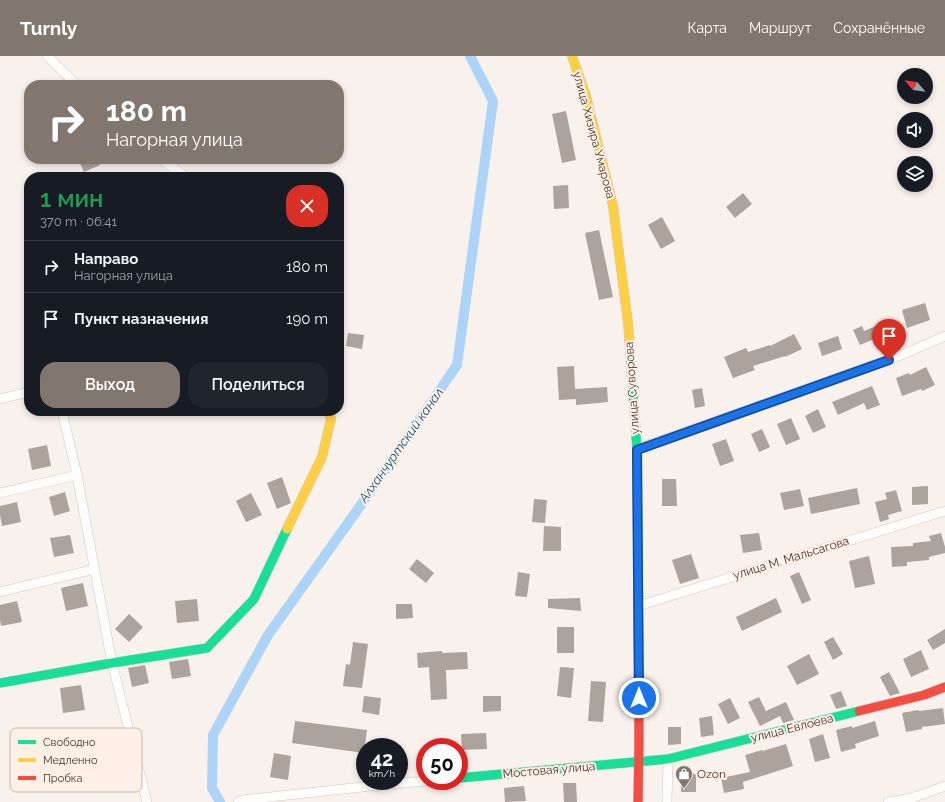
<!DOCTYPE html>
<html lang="ru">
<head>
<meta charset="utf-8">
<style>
  :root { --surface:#171b24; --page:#20242c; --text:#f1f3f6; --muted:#9ea1a6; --line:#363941; --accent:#82776f }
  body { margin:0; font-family:Raleway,sans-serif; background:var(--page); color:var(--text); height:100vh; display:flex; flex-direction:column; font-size:15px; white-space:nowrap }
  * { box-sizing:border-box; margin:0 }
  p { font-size:13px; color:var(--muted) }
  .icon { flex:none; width:22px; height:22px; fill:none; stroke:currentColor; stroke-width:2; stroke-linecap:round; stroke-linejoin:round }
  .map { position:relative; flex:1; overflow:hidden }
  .drawer { position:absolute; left:24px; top:116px; width:320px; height:244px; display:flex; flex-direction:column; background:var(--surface); border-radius:16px; box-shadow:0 2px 6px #0003 }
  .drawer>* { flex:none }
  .guide { position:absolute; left:24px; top:24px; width:320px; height:84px; border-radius:16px; box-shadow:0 2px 6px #0003; background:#82776f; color:#fff; overflow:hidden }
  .needle { width:26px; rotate:298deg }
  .controls { position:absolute; left:897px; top:12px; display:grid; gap:8px }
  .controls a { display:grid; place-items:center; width:36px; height:36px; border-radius:50%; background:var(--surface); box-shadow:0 2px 6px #0003; font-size:20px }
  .speed { position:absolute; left:356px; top:682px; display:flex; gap:8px; font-size:20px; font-weight:700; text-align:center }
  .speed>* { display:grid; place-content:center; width:52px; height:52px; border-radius:50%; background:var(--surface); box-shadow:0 2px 6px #0003; line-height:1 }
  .speed small { font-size:10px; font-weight:400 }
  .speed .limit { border:6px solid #d22; background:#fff; color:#111 }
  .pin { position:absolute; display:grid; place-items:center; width:34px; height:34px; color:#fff; margin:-41px -17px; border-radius:50% 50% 50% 0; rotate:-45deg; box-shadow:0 0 4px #0007 }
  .pin .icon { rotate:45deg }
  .me { position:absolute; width:44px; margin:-22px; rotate:0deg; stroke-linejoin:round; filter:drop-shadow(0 0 3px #0008) }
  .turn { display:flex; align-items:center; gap:14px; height:84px; padding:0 16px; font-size:18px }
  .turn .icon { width:52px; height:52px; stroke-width:2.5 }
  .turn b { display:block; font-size:28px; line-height:34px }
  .round { display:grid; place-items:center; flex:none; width:42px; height:42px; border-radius:16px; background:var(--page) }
  .overview { display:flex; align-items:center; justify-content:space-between; height:68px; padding:0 16px }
  h1 { font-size:24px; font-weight:600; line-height:30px; color:#1e9e55 }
  .cta { display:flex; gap:8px; margin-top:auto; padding:8px 16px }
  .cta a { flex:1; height:46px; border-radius:16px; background:var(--accent); color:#fff; font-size:16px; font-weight:600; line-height:46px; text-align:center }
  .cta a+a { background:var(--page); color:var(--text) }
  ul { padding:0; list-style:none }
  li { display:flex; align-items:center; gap:12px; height:52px; padding:0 16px; border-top:1px solid var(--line) }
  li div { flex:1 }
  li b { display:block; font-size:15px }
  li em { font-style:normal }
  header { display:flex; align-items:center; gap:24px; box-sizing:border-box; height:56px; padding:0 20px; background:var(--accent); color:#fff }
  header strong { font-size:19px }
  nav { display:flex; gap:22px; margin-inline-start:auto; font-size:14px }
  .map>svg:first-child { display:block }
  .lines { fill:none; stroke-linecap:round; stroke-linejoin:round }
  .canal { stroke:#abd4f8; stroke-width:10 }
  .building { fill:#ada39d }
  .street-casing { stroke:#d0c6c0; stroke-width:10 }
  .fast-casing { stroke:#d0c6c0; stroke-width:10 }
  .slow-casing { stroke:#d0c6c0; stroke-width:10 }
  .jam-casing { stroke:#d0c6c0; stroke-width:10 }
  .street { stroke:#fefdfc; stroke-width:9 }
  .fast { stroke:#16e098; stroke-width:9 }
  .slow { stroke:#ffcf43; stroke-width:9 }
  .jam { stroke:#f24e42; stroke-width:9 }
  .route-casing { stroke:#114b97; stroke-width:10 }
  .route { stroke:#1a73e8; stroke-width:7 }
  .labels { text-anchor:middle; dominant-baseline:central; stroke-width:4; stroke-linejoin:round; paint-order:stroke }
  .street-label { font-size:12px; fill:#42352c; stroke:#fef0e7 }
  .poi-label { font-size:12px; fill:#42352c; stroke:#fef0e7; text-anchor:start }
  .water-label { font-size:13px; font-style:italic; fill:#065282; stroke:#fef0e7 }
  .key { fill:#fef0e7; stroke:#c6b8af; stroke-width:1 }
  .key-label { font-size:11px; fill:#42352c }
</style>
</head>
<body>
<header>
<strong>Turnly</strong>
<nav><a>Карта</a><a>Маршрут</a><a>Сохранённые</a></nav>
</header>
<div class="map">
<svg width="945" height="746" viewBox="0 0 945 746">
  <rect width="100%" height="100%" fill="#f9f1ec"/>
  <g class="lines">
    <path class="canal" d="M 220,746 L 212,732 L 213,679 L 268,579 L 356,456 L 457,309 L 493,45 L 470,0"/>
  </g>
  <path class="building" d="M 566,55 L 576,104 L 562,107 L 552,58 Z
    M 78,103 L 97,103 L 100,109 L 84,116 Z
    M 568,129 L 569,152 L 554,153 L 553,130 Z
    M 743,137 L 752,148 L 735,162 L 726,151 Z
    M 662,161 L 675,185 L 661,193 L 648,169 Z
    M 599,174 L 613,241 L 599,244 L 585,177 Z
    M 925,247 L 930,264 L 907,272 L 902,254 Z
    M 881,268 L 887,285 L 876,290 L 874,283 L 860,289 L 853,274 L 862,270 L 864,275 Z
    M 348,277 L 364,279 L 362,293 L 346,290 Z
    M 794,278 L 802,293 L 785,301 L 785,300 L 753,310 L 755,314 L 733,322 L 724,301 L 746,292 L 748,296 L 770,289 L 770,290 Z
    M 838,280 L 842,293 L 822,300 L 818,287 Z
    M 574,310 L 575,333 L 607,331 L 608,346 L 576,349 L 576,343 L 559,344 L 557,311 Z
    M 926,311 L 935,329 L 922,335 L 921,333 L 902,340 L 896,322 L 909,317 L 910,319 Z
    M 872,330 L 880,349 L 867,354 L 864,347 L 838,359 L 832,346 Z
    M 702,332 L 705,350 L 695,352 L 692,334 Z
    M 818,353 L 826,371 L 813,377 L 805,360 Z
    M 791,362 L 800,383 L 786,389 L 777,368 Z
    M 762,373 L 770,391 L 759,396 L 751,378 Z
    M 726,383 L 734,405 L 720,410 L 712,388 Z
    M 47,389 L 51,410 L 32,414 L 28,393 Z
    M 282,421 L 291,447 L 277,453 L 267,427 Z
    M 662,423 L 676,423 L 677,450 L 662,450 Z
    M 928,430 L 928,448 L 912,449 L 912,431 Z
    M 857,432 L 860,448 L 811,458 L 808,442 Z
    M 800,433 L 804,450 L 784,454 L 780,437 Z
    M 896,434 L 902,455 L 888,459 L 889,463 L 880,466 L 875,446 L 887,443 L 885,437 Z
    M 65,436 L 70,455 L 54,460 L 49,441 Z
    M 251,437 L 262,459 L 246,466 L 236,445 Z
    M 534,443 L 547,444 L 545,467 L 532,466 Z
    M 17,446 L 21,466 L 2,470 L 0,459 L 0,450 Z
    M 544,470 L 561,471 L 561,495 L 543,495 Z
    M 759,477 L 762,494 L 743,497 L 740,479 Z
    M 941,477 L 945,491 L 945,497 L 929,501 L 929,504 L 907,506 L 907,510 L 892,511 L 891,491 L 912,490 L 913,490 L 913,487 L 931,485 L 929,480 Z
    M 70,479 L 74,497 L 54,501 L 50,482 Z
    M 691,498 L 699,522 L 680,528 L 672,504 Z
    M 869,500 L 875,528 L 855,532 L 849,505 Z
    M 417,503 L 434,517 L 426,527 L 409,513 Z
    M 518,516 L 530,518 L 527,541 L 515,540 Z
    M 799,516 L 811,544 L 802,548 L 790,520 Z
    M 83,527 L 88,550 L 66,555 L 61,532 Z
    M 580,542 L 581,555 L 548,552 L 548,543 Z
    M 776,542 L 782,556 L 742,575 L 736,561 Z
    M 197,543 L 199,565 L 177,567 L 175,545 Z
    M 17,545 L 22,566 L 1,570 L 0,564 L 0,549 Z
    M 396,548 L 412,548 L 413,562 L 396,563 Z
    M 129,558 L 143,571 L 129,586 L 115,573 Z
    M 557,571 L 574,571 L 574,597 L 557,597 Z
    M 945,573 L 945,587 L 933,594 L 927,584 Z
    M 833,581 L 843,598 L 833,604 L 824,586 Z
    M 353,586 L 368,588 L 362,632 L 343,630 L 346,608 L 350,609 Z
    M 921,594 L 929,613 L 911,621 L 903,603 Z
    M 442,595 L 442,597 L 467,596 L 468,613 L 446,614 L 447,643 L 431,644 L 429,611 L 418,612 L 417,597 Z
    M 809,598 L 819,618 L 797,629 L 787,610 Z
    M 188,603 L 191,620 L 172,623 L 169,606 Z
    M 145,609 L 149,627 L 132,631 L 128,612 Z
    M 560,611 L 574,612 L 571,642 L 557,640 Z
    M 889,616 L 900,637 L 890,640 L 880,621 Z
    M 591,625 L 606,626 L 603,666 L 588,665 Z
    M 81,629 L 85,654 L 63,657 L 60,632 Z
    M 841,635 L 847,650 L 836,653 L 830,639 Z
    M 364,640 L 381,642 L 379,659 L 362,656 Z
    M 483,640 L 501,640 L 501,655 L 483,656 Z
    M 759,641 L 766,655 L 786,646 L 794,664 L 783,667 L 780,660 L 760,670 L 748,646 Z
    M 730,642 L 740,662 L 728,668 L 718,648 Z
    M 943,652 L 945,668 L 922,671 L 922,673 L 906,676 L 902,657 L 918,654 L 919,655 Z
    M 712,660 L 714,679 L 701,681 L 699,662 Z
    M 295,665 L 367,674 L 364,697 L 292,687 Z
    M 875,665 L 879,680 L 855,688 L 856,692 L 841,696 L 836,674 L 852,670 L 852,672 Z
    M 668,671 L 681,671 L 681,688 L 668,689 Z
    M 486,677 L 487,693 L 462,694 L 461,678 Z
    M 823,678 L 830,702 L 815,706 L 809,683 Z
    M 786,688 L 793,710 L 743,726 L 744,733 L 724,737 L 721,722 L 750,716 L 745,699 L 762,694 L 763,695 Z
    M 274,697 L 291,700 L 288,724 L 270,721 Z
    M 681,718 L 696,718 L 696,736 L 681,736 Z
    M 563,727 L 576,727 L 577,746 L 564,746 Z
    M 524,730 L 526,745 L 505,746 L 504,732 Z"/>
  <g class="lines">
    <defs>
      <path id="street" d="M 47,0 L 77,29
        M 161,103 L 186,121
        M 0,343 L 29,336
        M 62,355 L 77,419 L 112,607 L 147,746
        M 637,393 L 904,298 L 945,280
        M 0,437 L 77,419
        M 0,536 L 95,513
        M 638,550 L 945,455
        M 238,746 L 242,744 L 371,730 L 425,725
        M 667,746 L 668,703
        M 888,746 L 912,742 L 945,730"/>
      <path id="fast" d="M 630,294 L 637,393 L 638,518
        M 0,627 L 112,607 L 207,592 L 254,543 L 287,473
        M 459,722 L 668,703 L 859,655"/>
      <path id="slow" d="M 572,0 L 586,40 L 613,150 L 628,267 L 630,294
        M 287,473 L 322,401 L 331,363 L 328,355"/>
      <path id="jam" d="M 638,518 L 639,688 L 638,746
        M 859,655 L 924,639 L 945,631"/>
    </defs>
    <use href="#street" class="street-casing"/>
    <use href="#fast" class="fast-casing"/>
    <use href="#slow" class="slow-casing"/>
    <use href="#jam" class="jam-casing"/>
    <use href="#street" class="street"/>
    <use href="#fast" class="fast"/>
    <use href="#slow" class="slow"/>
    <use href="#jam" class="jam"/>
  </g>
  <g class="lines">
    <defs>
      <path id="route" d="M 639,642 L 637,394 L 889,304"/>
    </defs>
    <use href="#route" class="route-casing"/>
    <use href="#route" class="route"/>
  </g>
  <defs>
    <symbol id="shop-pin" viewBox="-11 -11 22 30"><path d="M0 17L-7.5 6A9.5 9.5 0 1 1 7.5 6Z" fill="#82776f" stroke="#fef0e7"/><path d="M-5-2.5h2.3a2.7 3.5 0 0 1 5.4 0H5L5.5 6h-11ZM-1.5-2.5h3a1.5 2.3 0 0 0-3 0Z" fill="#fff"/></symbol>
  </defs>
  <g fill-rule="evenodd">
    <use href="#shop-pin" x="674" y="708" width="20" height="27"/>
  </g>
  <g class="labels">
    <g class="street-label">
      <text transform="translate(594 79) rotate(75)">улица Хизира Умарова</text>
      <text transform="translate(632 332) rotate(-94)">улица Суворова</text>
      <text transform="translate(791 502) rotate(-17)">улица М. Мальсагова</text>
      <text transform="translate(792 672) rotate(-14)">улица Евлоева</text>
      <text transform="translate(549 714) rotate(-5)">Мостовая улица</text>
    </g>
    <g class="poi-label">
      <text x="697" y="718">Ozon</text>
    </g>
    <g class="water-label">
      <text transform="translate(401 389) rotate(-55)">Алханчуртский канал</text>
    </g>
  </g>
  <rect x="10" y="672" width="132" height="64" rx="6" class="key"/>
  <rect x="18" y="684" width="18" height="4" fill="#16e098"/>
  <rect x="18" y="702" width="18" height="4" fill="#ffcf43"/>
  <rect x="18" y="720" width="18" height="4" fill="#f24e42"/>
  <g class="key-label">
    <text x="43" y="690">Свободно</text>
    <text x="43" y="708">Медленно</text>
    <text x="43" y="726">Пробка</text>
  </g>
</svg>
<div class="controls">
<a><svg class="needle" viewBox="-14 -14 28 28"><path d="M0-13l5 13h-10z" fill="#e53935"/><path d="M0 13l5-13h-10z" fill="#9ea1a6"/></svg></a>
<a><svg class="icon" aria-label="sound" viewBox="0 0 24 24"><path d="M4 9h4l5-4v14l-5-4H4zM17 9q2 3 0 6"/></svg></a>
<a><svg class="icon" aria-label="layers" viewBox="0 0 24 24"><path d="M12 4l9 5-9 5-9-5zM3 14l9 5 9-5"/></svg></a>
</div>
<div class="speed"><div>42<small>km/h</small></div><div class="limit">50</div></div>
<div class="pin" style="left:889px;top:304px;background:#d93025"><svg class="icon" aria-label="arrive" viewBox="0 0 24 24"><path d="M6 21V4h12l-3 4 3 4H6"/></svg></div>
<svg class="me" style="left:639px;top:642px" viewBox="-20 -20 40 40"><circle r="17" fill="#1a73e8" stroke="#fff" stroke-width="3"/><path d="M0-11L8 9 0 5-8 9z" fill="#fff"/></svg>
<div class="guide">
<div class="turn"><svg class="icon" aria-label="right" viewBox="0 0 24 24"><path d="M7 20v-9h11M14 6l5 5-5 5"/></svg><div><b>180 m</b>Нагорная улица</div></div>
</div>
<section class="drawer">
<div class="overview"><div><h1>1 мин</h1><p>370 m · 06:41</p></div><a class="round" style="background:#d93025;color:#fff"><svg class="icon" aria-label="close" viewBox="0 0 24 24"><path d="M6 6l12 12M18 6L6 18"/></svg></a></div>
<ul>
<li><svg class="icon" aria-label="right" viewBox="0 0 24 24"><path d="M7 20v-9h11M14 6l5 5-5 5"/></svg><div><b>Направо</b><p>Нагорная улица</p></div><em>180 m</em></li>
<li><svg class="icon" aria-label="arrive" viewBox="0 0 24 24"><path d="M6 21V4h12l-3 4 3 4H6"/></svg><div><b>Пункт назначения</b></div><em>190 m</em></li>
</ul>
<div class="cta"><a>Выход</a><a>Поделиться</a></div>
</section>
</div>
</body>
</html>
